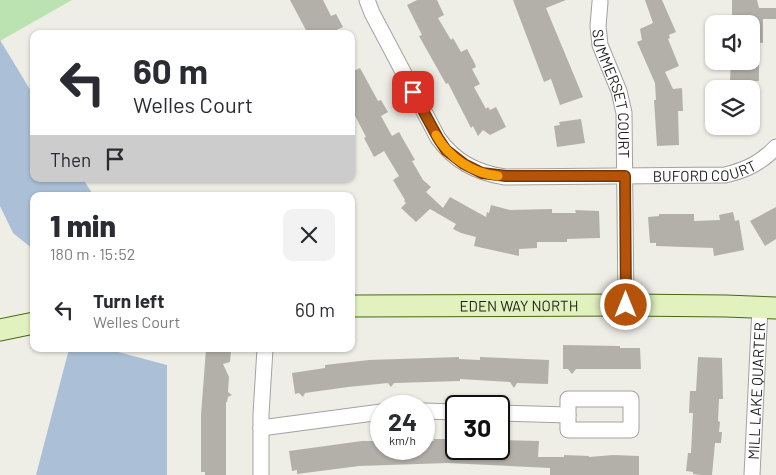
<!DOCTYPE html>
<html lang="en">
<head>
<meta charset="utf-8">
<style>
  :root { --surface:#fff; --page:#f2f2f3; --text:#2b2b33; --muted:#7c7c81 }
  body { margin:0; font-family:Barlow,sans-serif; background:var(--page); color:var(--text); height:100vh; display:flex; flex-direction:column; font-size:19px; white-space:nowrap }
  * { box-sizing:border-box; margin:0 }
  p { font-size:16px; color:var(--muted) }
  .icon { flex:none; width:28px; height:28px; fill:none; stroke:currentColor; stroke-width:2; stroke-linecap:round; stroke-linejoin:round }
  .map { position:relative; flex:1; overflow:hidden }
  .drawer { position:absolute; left:30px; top:192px; width:325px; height:160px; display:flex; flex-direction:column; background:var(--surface); border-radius:10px; box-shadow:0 1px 4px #0004 }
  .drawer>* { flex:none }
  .hud { position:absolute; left:30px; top:30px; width:325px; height:152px; border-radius:10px; box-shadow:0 1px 4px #0004; background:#fff; color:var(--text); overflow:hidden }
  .controls { position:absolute; left:705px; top:15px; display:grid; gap:10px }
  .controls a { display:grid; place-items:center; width:55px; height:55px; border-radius:10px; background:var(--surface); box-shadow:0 1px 4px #0004; font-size:25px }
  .speed { position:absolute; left:370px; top:395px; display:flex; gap:10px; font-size:25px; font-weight:700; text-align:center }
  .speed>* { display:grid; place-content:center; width:65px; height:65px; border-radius:50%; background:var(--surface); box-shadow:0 1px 4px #0004; line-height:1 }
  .speed small { font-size:12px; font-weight:400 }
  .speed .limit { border:2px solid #111; border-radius:8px; background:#fff; color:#111 }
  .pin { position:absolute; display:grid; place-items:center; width:42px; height:42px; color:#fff; margin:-21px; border-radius:10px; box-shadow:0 2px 8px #0006 }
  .me { position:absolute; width:55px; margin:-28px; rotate:0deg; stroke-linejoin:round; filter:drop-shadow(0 0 4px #0008) }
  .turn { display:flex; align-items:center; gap:18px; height:105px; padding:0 20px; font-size:22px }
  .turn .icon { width:65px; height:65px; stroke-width:2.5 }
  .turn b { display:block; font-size:35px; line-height:42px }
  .then { display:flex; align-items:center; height:48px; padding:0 20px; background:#0003; gap:10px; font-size:19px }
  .round { display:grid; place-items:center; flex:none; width:52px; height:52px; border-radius:10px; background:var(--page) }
  .summary { display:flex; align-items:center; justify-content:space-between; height:85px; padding:0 20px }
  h1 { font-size:30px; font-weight:800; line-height:38px }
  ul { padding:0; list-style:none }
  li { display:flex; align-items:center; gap:15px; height:65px; padding:0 20px }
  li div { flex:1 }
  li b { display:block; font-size:19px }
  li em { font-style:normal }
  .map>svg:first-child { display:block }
  .grass { fill:#bbe3b1 }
  .water { fill:#abc0d7 }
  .building { fill:#b3b0a9 }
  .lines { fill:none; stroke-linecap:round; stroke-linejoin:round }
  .street-casing { stroke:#a2a2a2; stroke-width:17 }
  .secondary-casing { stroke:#476a11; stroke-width:23 }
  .street { stroke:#fff; stroke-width:15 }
  .secondary { stroke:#e1f2bf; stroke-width:21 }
  .route-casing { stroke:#753606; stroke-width:12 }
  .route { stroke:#b45309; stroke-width:9 }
  .slow { stroke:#f59e0b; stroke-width:9 }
  .labels { text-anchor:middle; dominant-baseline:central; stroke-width:4; stroke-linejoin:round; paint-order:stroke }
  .street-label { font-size:15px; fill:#1e1e1e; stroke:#fff }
</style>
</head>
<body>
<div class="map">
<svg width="776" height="475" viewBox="0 0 776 475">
  <rect width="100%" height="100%" fill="#eeeee6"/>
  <path class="grass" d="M 0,0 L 72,0 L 0,41 Z"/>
  <path class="water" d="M 0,40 L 34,96 L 34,179 L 83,179 L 94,196 L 34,196 L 34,250 L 13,233 L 0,206 Z
    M 69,349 L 107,349 L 167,365 L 167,475 L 36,475 Z"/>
  <path class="building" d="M 290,0 L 323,0 L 331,16 L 336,14 L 343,27 L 328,34 L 308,34 Z
    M 417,0 L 437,0 L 444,15 L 438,18 L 451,40 L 453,38 L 461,52 L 467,49 L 475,64 L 476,67 L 472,69 L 480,84 L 474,87 L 486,109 L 488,107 L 490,110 L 496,107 L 506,127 L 490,135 L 483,130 L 478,136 L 473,126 L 471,128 L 448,83 L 446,84 L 419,36 L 422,35 L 407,5 Z
    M 513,0 L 566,0 L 546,8 L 583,97 L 560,105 L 551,79 L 544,82 Z
    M 645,0 L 662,0 L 676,32 L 669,35 L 670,38 L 668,39 L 679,66 L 665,72 L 673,89 L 682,88 L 683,111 L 678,111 L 679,145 L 657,146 L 654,100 L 656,100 L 655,83 L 637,42 L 642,40 L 640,29 L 653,23 Z
    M 732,0 L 757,0 L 759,8 L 776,8 L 776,19 L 763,19 L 763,43 L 751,42 L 751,18 L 732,18 Z
    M 731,61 L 759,61 L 759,81 L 730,81 Z
    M 360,68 L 378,101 L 381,100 L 388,112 L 381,116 L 392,136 L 399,132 L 415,160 L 412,161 L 423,180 L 431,187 L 426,192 L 443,208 L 450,197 L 486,217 L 487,212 L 489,213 L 491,205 L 510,210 L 552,209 L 552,213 L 576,213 L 575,210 L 599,211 L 600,238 L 567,239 L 567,242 L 537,242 L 537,248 L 519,249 L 519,256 L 474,246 L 476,237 L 461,233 L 453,229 L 456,224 L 430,209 L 416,222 L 401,208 L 406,203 L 404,201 L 405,200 L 393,180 L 399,176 L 384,151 L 374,157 L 364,138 L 366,137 L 351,108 L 351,72 Z
    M 581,119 L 585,143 L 557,147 L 554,126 L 560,125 L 559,122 Z
    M 776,207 L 776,239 L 765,246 L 750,221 Z
    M 733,212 L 735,221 L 739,220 L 744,250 L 714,256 L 713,248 L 656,246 L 656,243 L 650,243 L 648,217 L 659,216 L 659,214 L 694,214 L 694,221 L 720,220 L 719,215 Z
    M 563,345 L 620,346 L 620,348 L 640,348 L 641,369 L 576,369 L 572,374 L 568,369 L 563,369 Z
    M 206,349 L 231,351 L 230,362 L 223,364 L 229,377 L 228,392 L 232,395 L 228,397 L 227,402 L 226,402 L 226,475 L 205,475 L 205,472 L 201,472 L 201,415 Z
    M 459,357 L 459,359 L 480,360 L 480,357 L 549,360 L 548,384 L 517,383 L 514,388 L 510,382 L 460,379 L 460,381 L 394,383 L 391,387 L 388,383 L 348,387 L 305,393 L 303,397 L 299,393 L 295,394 L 292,373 L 325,368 L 325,365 L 369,360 Z
    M 698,357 L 722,358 L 723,399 L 719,399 L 718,421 L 720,422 L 719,432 L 722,432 L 721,443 L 715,443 L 712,475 L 701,475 L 693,474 L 693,472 L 686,471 L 688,453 L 691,453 L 693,413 L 689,413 L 690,391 L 696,391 Z
    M 434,439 L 447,439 L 447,449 L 499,449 L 499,440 L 539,441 L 538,457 L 564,457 L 564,455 L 589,456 L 589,457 L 613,455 L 639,456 L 639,475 L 550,475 L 550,468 L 448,463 L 359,466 L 297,474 L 297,470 L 292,471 L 289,451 L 362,441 L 381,441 L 381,449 L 424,449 L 424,442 L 434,441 Z"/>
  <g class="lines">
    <defs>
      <g id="street">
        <path id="s1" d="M 367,0 L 372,13 L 438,138 C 455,162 477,173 505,177 L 725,175 C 746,170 761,163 776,147"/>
        <path id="s2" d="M 600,2 L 598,26 L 600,45 L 619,91 L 624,113 L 626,305"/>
        <rect x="568" y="399" width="63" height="31"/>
        <path d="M 424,411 L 456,412"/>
        <path d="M 499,413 L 568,415"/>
        <path d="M 261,428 L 381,412"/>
        <path d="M 261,475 L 261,414 L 265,349"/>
        <path id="s3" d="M 752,475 L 760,307"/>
      </g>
      <g id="secondary">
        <path id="s4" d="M 351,306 L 626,305 L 726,306 L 776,308"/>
        <path d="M 0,330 L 34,323"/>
      </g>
    </defs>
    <use href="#street" class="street-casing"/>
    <use href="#secondary" class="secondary-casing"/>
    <use href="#street" class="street"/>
    <use href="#secondary" class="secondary"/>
  </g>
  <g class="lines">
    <defs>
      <path id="route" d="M 413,92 L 438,138 L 446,150 L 464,164 L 482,173 L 506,176 L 625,176 L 626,305"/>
    </defs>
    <use href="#route" class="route-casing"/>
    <use href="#route" class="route"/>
    <path class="slow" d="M 436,135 C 449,158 472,173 498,176"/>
  </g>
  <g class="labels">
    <g class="street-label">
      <text stroke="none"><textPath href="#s2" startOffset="94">SUMMERSET COURT</textPath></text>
      <text stroke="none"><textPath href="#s1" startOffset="435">BUFORD COURT</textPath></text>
      <text stroke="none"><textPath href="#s4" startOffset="168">EDEN WAY NORTH</textPath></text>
      <text stroke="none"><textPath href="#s3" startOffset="84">MILL LAKE QUARTER</textPath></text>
    </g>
  </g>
</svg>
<div class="controls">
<a><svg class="icon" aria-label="sound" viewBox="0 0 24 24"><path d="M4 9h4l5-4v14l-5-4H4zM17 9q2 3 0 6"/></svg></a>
<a><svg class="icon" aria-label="layers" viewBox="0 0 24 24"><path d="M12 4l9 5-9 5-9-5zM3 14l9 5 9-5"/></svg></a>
</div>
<div class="speed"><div>24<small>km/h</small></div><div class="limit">30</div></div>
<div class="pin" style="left:413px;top:92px;background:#d93025"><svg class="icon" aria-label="arrive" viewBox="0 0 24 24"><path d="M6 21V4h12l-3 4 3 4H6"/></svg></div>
<svg class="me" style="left:626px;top:305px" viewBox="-20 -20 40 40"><circle r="17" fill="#b45309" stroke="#fff" stroke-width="3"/><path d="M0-11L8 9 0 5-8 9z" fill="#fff"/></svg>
<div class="hud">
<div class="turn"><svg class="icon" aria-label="left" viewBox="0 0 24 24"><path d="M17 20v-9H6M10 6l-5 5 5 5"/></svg><div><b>60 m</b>Welles Court</div></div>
<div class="then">Then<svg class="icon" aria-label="arrive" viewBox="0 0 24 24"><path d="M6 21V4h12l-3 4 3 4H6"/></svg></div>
</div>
<section class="drawer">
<div class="summary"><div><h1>1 min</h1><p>180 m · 15:52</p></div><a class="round"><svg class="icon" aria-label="close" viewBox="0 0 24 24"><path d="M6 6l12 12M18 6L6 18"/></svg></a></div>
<ul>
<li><svg class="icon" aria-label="left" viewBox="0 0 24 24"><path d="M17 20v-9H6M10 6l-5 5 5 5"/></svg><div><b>Turn left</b><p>Welles Court</p></div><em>60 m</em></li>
</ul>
</section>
</div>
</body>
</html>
